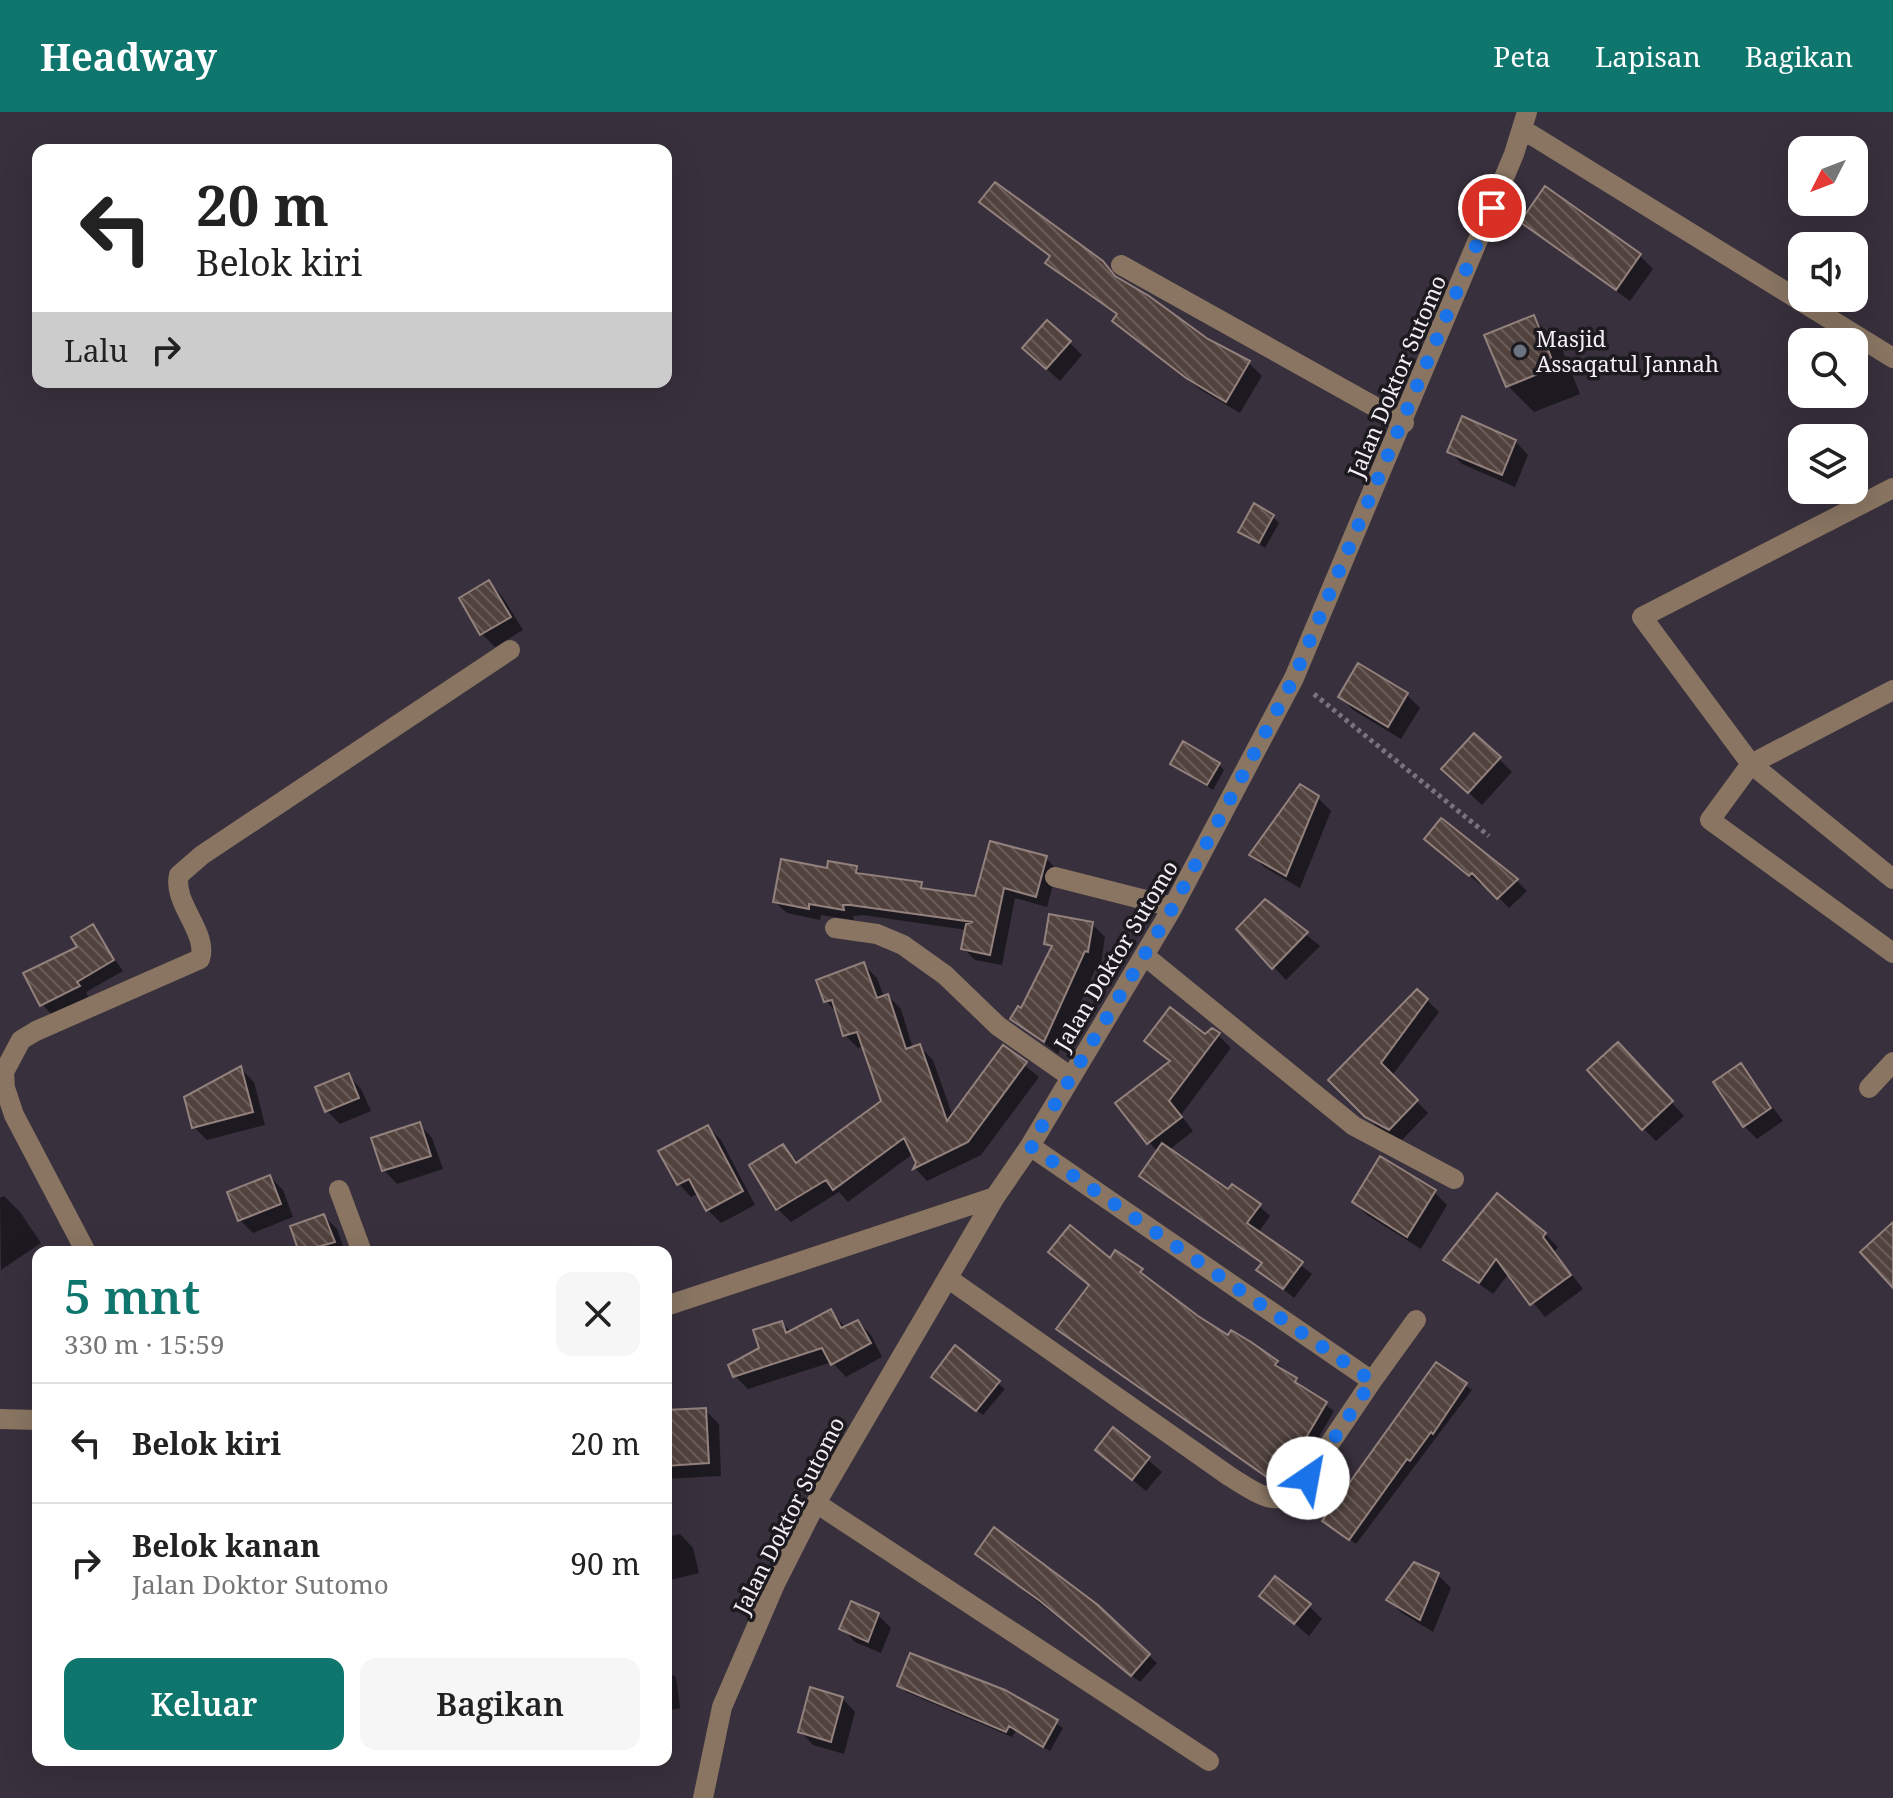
<!DOCTYPE html>
<html lang="id">
<head>
<meta charset="utf-8">
<style>
  :root { --surface:#fff; --page:#f6f6f6; --text:#222; --muted:#767676; --line:#e0e0e0; --accent:#0f766e }
  body { margin:0; font-family:"Noto Serif",serif; background:var(--page); color:var(--text); height:100vh; display:flex; flex-direction:column; font-size:30px; white-space:nowrap }
  * { box-sizing:border-box; margin:0 }
  p { font-size:26px; color:var(--muted) }
  .icon { flex:none; width:44px; height:44px; fill:none; stroke:currentColor; stroke-width:2; stroke-linecap:round; stroke-linejoin:round }
  .map { position:relative; flex:1; overflow:hidden }
  .side { position:absolute; left:32px; top:1134px; width:640px; height:520px; display:flex; flex-direction:column; background:var(--surface); border-radius:16px; box-shadow:0 8px 32px #0002 }
  .side>* { flex:none }
  .guide { position:absolute; left:32px; top:32px; width:640px; height:244px; border-radius:16px; box-shadow:0 8px 32px #0002; background:#fff; color:var(--text); overflow:hidden }
  .needle { width:52px; rotate:228deg }
  .fabs { position:absolute; left:1788px; top:24px; display:grid; gap:16px }
  .fabs a { display:grid; place-items:center; width:80px; height:80px; border-radius:16px; background:var(--surface); box-shadow:0 8px 32px #0002; font-size:40px }
  .pin { position:absolute; display:grid; place-items:center; width:68px; height:68px; color:#fff; margin:-34px; border:4px solid #fff; border-radius:50%; box-shadow:0 2px 8px #0007 }
  .me { position:absolute; width:88px; margin:-44px; rotate:33deg; stroke-linejoin:round; filter:drop-shadow(0 0 6px #0008) }
  .turn { display:flex; align-items:center; gap:28px; height:168px; padding:0 32px; font-size:36px }
  .turn .icon { width:104px; height:104px; stroke-width:2.5 }
  .turn b { display:block; font-size:56px; line-height:68px }
  .then { display:flex; align-items:center; height:76px; padding:0 32px; background:#0003; gap:16px; font-size:30px }
  .round { display:grid; place-items:center; flex:none; width:84px; height:84px; border-radius:16px; background:var(--page) }
  .overview { display:flex; align-items:center; justify-content:space-between; height:136px; padding:0 32px }
  h1 { font-size:48px; font-weight:600; line-height:60px; color:var(--accent) }
  .action { display:flex; gap:16px; margin-top:auto; padding:16px 32px }
  .action a { flex:1; height:92px; border-radius:16px; background:var(--accent); color:#fff; font-size:32px; font-weight:600; line-height:92px; text-align:center }
  .action a+a { background:var(--page); color:var(--text) }
  ul { padding:0; list-style:none }
  li { display:flex; align-items:center; gap:24px; height:120px; padding:0 32px; border-top:2px solid var(--line) }
  li div { flex:1 }
  li b { display:block; font-size:30px }
  li em { font-style:normal }
  header { display:flex; align-items:center; gap:48px; box-sizing:border-box; height:112px; padding:0 40px; background:var(--accent); color:#fff }
  header strong { font-size:38px }
  nav { display:flex; gap:44px; margin-inline-start:auto; font-size:28px }
  .map>svg:first-child { display:block }
  .shadow { fill:#0007 }
  .building { fill:url(#building-back-hatch); stroke:#93817d; stroke-width:2 }
  .lines { fill:none; stroke-linecap:round; stroke-linejoin:round }
  .path { stroke:#7a737d; stroke-width:5; stroke-dasharray:4 4; stroke-linecap:butt }
  .minor { stroke:#897562; stroke-width:20 }
  .route { stroke:#1a73e8; stroke-width:14; stroke-dasharray:0 25.2 }
  .worship-dot { fill:#6b7280; stroke:#1d1a1f; stroke-width:3 }
  .labels { text-anchor:middle; dominant-baseline:central; stroke-width:7; stroke-linejoin:round; paint-order:stroke }
  .poi-label { font-size:22px; fill:#f3eef6; stroke:#1d1a1f; text-anchor:start }
  .street-label { font-size:22px; fill:#f3eef6; stroke:#1d1a1f }
</style>
</head>
<body>
<header>
<strong>Headway</strong>
<nav><a>Peta</a><a>Lapisan</a><a>Bagikan</a></nav>
</header>
<div class="map">
<svg width="1893" height="1686" viewBox="0 0 1893 1686">
  <defs>
    <pattern id="building-back-hatch" width="6" height="6" patternUnits="userSpaceOnUse" patternTransform="scale(2)"><rect width="6" height="6" fill="#51423e"/><path d="M-1 5l2 2M0 0l6 6M5-1l2 2" fill="none" stroke="#6a5e5a"/></pattern>
  </defs>
  <rect width="100%" height="100%" fill="#38303c"/>
  <path class="shadow" d="M 982,90 L 1102,151 L 1120,170 L 1249,251 L 1262,264 L 1240,301 L 1201,278 L 1128,222 L 1114,209 L 1118,204 L 1061,164 L 1048,151 L 1051,146 Z
    M 1522,110 L 1640,144 L 1653,157 L 1630,189 Z
    M 1533,206 L 1560,232 L 1580,282 L 1534,300 L 1508,274 Z
    M 1069,230 L 1082,243 L 1060,269 L 1038,249 Z
    M 1515,329 L 1528,343 L 1515,375 L 1462,352 L 1449,339 Z
    M 1273,405 L 1279,411 L 1265,436 L 1240,419 Z
    M 489,470 L 502,484 L 523,518 L 495,535 L 482,522 Z
    M 1407,583 L 1420,596 L 1401,627 L 1353,598 L 1340,584 Z
    M 1499,647 L 1512,660 L 1482,693 L 1457,670 Z
    M 1172,651 L 1218,652 L 1224,658 L 1213,678 Z
    M 1317,685 L 1331,699 L 1300,776 L 1264,755 L 1251,742 Z
    M 1442,709 L 1517,769 L 1527,779 L 1509,796 L 1484,770 L 1481,773 L 1437,738 Z
    M 1046,746 L 1057,758 L 1047,795 L 1015,786 L 1002,853 L 975,848 L 964,837 L 967,818 L 863,803 L 853,804 L 854,808 L 821,803 L 820,808 L 787,801 L 775,790 L 829,759 L 856,756 L 864,764 L 921,772 L 928,779 L 976,786 Z
    M 1265,789 L 1320,834 L 1286,868 L 1239,817 Z
    M 1092,812 L 1105,825 L 1101,852 L 1098,851 L 1058,942 L 1013,906 L 1022,899 L 1052,838 L 1046,831 Z
    M 92,815 L 123,859 L 86,880 L 88,885 L 52,903 L 42,892 Z
    M 863,852 L 877,866 L 884,885 L 888,884 L 901,897 L 913,937 L 920,935 L 933,948 L 953,1005 L 1003,936 L 1039,965 L 981,1043 L 927,1069 L 915,1056 L 919,1052 L 914,1041 L 848,1090 L 839,1080 L 791,1110 L 778,1097 L 783,1034 L 799,1051 L 883,989 L 864,934 L 858,936 L 845,923 L 838,902 L 826,889 Z
    M 1427,888 L 1439,900 L 1392,964 L 1428,1001 L 1402,1028 L 1379,1017 L 1331,968 Z
    M 1218,923 L 1231,936 L 1181,1003 L 1193,1019 L 1169,1038 L 1228,1080 L 1259,1094 L 1270,1104 L 1258,1121 L 1312,1162 L 1294,1186 L 1259,1158 L 1263,1152 L 1142,1064 L 1158,1040 L 1149,1030 L 1171,950 L 1146,928 Z
    M 1631,946 L 1684,1004 L 1656,1029 L 1643,1016 Z
    M 1740,953 L 1783,1009 L 1757,1027 L 1744,1014 Z
    M 241,957 L 254,970 L 265,1013 L 207,1028 L 194,1015 Z
    M 348,963 L 361,977 L 371,999 L 340,1012 L 327,999 Z
    M 419,1012 L 432,1026 L 443,1057 L 397,1072 L 384,1058 L 374,1027 Z
    M 708,1015 L 721,1028 L 755,1093 L 721,1111 L 708,1098 L 699,1081 L 691,1085 L 678,1071 Z
    M 270,1065 L 283,1078 L 293,1105 L 253,1121 L 240,1108 Z
    M 1434,1080 L 1447,1093 L 1421,1137 L 1367,1103 L 1354,1090 Z
    M 4,1084 L 20,1100 L 41,1131 L 1,1158 L 0,1086 Z
    M 324,1104 L 337,1117 L 345,1140 L 301,1140 L 293,1115 Z
    M 1545,1122 L 1558,1135 L 1554,1140 L 1583,1177 L 1545,1205 L 1509,1161 L 1493,1182 L 1446,1148 Z
    M 153,1134 L 158,1140 L 142,1140 Z
    M 1111,1149 L 1141,1158 L 1148,1169 L 1197,1206 L 1277,1251 L 1303,1277 L 1334,1299 L 1287,1380 L 1067,1224 L 1091,1174 Z
    M 831,1200 L 846,1216 L 858,1210 L 871,1223 L 882,1245 L 846,1265 L 832,1250 L 748,1277 L 735,1264 L 782,1211 L 792,1221 Z
    M 955,1236 L 1005,1277 L 983,1303 L 940,1271 Z
    M 1436,1253 L 1472,1278 L 1356,1432 L 1324,1409 Z
    M 705,1298 L 719,1312 L 721,1364 L 666,1367 L 666,1300 Z
    M 1113,1318 L 1162,1360 L 1146,1379 L 1097,1338 Z
    M 680,1422 L 693,1436 L 699,1461 L 666,1469 L 666,1425 Z
    M 977,1442 L 1096,1495 L 1157,1551 L 1140,1570 Z
    M 1438,1463 L 1451,1476 L 1433,1520 L 1402,1501 L 1389,1488 Z
    M 1262,1484 L 1309,1494 L 1322,1507 L 1309,1524 Z
    M 878,1503 L 891,1516 L 881,1541 L 855,1530 L 842,1516 Z
    M 666,1559 L 676,1565 L 680,1596 L 666,1599 Z
    M 900,1574 L 1004,1580 L 1063,1616 L 1050,1639 L 1016,1619 L 1012,1625 L 906,1580 Z
    M 842,1586 L 855,1600 L 844,1642 L 813,1633 L 800,1619 Z"/>
  <path class="building" d="M 995,70 L 1103,149 L 1115,164 L 1149,184 L 1208,227 L 1250,249 L 1226,290 L 1186,266 L 1112,209 L 1117,202 L 1045,151 L 1050,144 L 979,90 Z
    M 1545,74 L 1641,142 L 1616,178 L 1520,110 Z
    M 1534,203 L 1555,255 L 1506,275 L 1484,223 Z
    M 1047,208 L 1071,229 L 1046,257 L 1022,236 Z
    M 1462,304 L 1516,328 L 1502,363 L 1447,340 Z
    M 1254,391 L 1274,403 L 1259,431 L 1238,420 Z
    M 489,468 L 511,505 L 480,523 L 459,486 Z
    M 1358,551 L 1408,581 L 1388,615 L 1338,585 Z
    M 1474,621 L 1501,645 L 1468,681 L 1441,657 Z
    M 1183,629 L 1220,651 L 1207,673 L 1170,652 Z
    M 1300,672 L 1319,684 L 1286,764 L 1249,743 Z
    M 1441,706 L 1444,708 L 1518,767 L 1497,787 L 1472,761 L 1469,764 L 1424,727 Z
    M 990,729 L 1047,744 L 1036,785 L 1004,776 L 990,843 L 961,837 L 966,812 L 973,810 L 850,793 L 843,793 L 844,798 L 809,792 L 809,797 L 773,790 L 781,747 L 827,756 L 828,749 L 857,754 L 856,761 L 922,770 L 921,776 L 975,784 Z
    M 1265,787 L 1308,820 L 1272,857 L 1236,817 Z
    M 1049,802 L 1093,810 L 1088,840 L 1085,839 L 1044,930 L 1010,907 L 1018,894 L 1021,896 L 1052,834 L 1044,832 Z
    M 93,812 L 114,848 L 77,870 L 80,874 L 40,894 L 23,861 L 77,835 L 71,825 Z
    M 864,850 L 877,886 L 888,882 L 906,937 L 920,932 L 947,1009 L 1003,933 L 1027,950 L 968,1030 L 913,1057 L 916,1051 L 904,1026 L 833,1078 L 826,1068 L 776,1098 L 749,1053 L 783,1032 L 796,1051 L 881,989 L 857,920 L 843,924 L 832,888 L 824,890 L 816,868 Z
    M 1417,877 L 1428,887 L 1381,951 L 1418,988 L 1389,1018 L 1365,1005 L 1328,968 Z
    M 1170,895 L 1205,922 L 1212,916 L 1220,921 L 1169,989 L 1182,1005 L 1147,1032 L 1115,991 L 1170,949 L 1144,929 Z
    M 1618,930 L 1673,989 L 1642,1018 L 1587,958 Z
    M 1741,951 L 1771,996 L 1743,1015 L 1713,970 Z
    M 241,954 L 253,1000 L 192,1016 L 184,985 Z
    M 349,961 L 359,986 L 325,1000 L 315,975 Z
    M 420,1010 L 431,1044 L 382,1059 L 371,1026 Z
    M 708,1013 L 743,1079 L 706,1099 L 689,1067 L 677,1073 L 658,1039 Z
    M 1162,1031 L 1228,1077 L 1232,1072 L 1261,1092 L 1247,1111 L 1303,1150 L 1283,1177 L 1256,1158 L 1262,1151 L 1139,1064 Z
    M 1380,1044 L 1436,1078 L 1407,1125 L 1352,1090 Z
    M 270,1063 L 281,1092 L 238,1109 L 227,1080 Z
    M 1497,1081 L 1546,1121 L 1543,1125 L 1571,1163 L 1530,1193 L 1496,1147 L 1479,1171 L 1443,1148 Z
    M 324,1102 L 335,1130 L 299,1140 L 290,1114 Z
    M 1893,1110 L 1893,1176 L 1860,1140 Z
    M 1070,1113 L 1110,1146 L 1115,1138 L 1143,1157 L 1140,1160 L 1198,1204 L 1228,1223 L 1231,1218 L 1251,1230 L 1278,1249 L 1275,1253 L 1297,1266 L 1295,1270 L 1327,1290 L 1278,1373 L 1056,1217 L 1089,1173 L 1048,1140 Z
    M 831,1197 L 841,1216 L 858,1208 L 871,1231 L 831,1253 L 822,1236 L 733,1265 L 728,1253 L 759,1236 L 753,1218 L 782,1209 L 786,1221 Z
    M 955,1233 L 1000,1269 L 976,1299 L 931,1265 Z
    M 1436,1250 L 1467,1271 L 1433,1322 L 1431,1320 L 1410,1349 L 1407,1347 L 1349,1428 L 1322,1409 Z
    M 706,1296 L 709,1351 L 666,1354 L 666,1298 Z
    M 1113,1315 L 1150,1345 L 1132,1368 L 1095,1338 Z
    M 994,1415 L 1098,1493 L 1150,1542 L 1131,1564 L 1040,1489 L 975,1442 Z
    M 1414,1450 L 1439,1461 L 1420,1508 L 1386,1488 Z
    M 1275,1464 L 1311,1492 L 1294,1512 L 1259,1484 Z
    M 851,1489 L 879,1501 L 868,1530 L 839,1517 Z
    M 910,1541 L 1005,1578 L 1058,1608 L 1043,1635 L 1009,1614 L 1006,1620 L 897,1574 Z
    M 810,1575 L 843,1585 L 831,1630 L 798,1620 Z"/>
  <g class="lines">
    <path class="path" d="M 1314,582 L 1489,724"/>
    <path class="minor" d="M 1522,17 L 1893,246
      M 1121,153 L 1404,311
      M 1893,376 L 1642,505 L 1751,652 L 1893,767
      M 1893,578 L 1751,652 L 1710,708 L 1893,841
      M 1055,765 L 1173,795
      M 835,816 L 877,822 L 903,833 L 945,863 L 998,914 L 1071,965
      M 1145,844 L 1354,1014 L 1454,1067
      M 1869,976 L 1893,950
      M 339,1078 L 362,1140
      M 86,1140 L 14,1003 L 5,976 L 4,960 L 21,928 L 36,919 L 200,847 C 209,821 172,791 179,763 L 202,743 L 510,538
      M 949,1167 L 1229,1364 C 1252,1378 1272,1396 1297,1380 L 1372,1269 L 1030,1034
      M 666,1194 L 995,1085
      M 1372,1269 L 1416,1208
      M 0,1307 L 38,1308
      M 816,1391 L 1209,1649
      M 703,1686 L 722,1595 L 775,1472 L 816,1391 L 995,1085 L 1030,1034 L 1173,795 L 1294,566 L 1514,42 L 1527,0"/>
  </g>
  <g class="lines">
    <path class="route" d="M 1308,1366 L 1372,1269 L 1030,1034 L 1173,795 L 1294,566 L 1492,96"/>
  </g>
  <circle class="worship-dot" cx="1520" cy="239" r="8"/>
  <g class="labels">
    <g class="poi-label">
      <text x="1536" y="226">Masjid<tspan x="1536" dy="25">Assaqatul Jannah</tspan></text>
    </g>
    <g class="street-label">
      <text transform="translate(1396 264) rotate(-67)">Jalan Doktor Sutomo</text>
      <text transform="translate(1115 843) rotate(-59)">Jalan Doktor Sutomo</text>
      <text transform="translate(788 1403) rotate(-63)">Jalan Doktor Sutomo</text>
    </g>
  </g>
</svg>
<div class="fabs">
<a><svg class="needle" viewBox="-14 -14 28 28"><path d="M0-13l5 13h-10z" fill="#e53935"/><path d="M0 13l5-13h-10z" fill="#767676"/></svg></a>
<a><svg class="icon" aria-label="sound" viewBox="0 0 24 24"><path d="M4 9h4l5-4v14l-5-4H4zM17 9q2 3 0 6"/></svg></a>
<a><svg class="icon" aria-label="search" viewBox="0 0 24 24"><circle cx="10" cy="10" r="6"/><path d="M15 15l6 6"/></svg></a>
<a><svg class="icon" aria-label="layers" viewBox="0 0 24 24"><path d="M12 4l9 5-9 5-9-5zM3 14l9 5 9-5"/></svg></a>
</div>
<div class="pin" style="left:1492px;top:96px;background:#d93025"><svg class="icon" aria-label="arrive" viewBox="0 0 24 24"><path d="M6 21V4h12l-3 4 3 4H6"/></svg></div>
<svg class="me" style="left:1308px;top:1366px" viewBox="-20 -20 40 40"><circle r="19" fill="#fff"/><path d="M0-13L10 11 0 6-10 11z" fill="#1a73e8"/></svg>
<div class="guide">
<div class="turn"><svg class="icon" aria-label="left" viewBox="0 0 24 24"><path d="M17 20v-9H6M10 6l-5 5 5 5"/></svg><div><b>20 m</b>Belok kiri</div></div>
<div class="then">Lalu<svg class="icon" aria-label="right" viewBox="0 0 24 24"><path d="M7 20v-9h11M14 6l5 5-5 5"/></svg></div>
</div>
<section class="side">
<div class="overview"><div><h1>5 mnt</h1><p>330 m · 15:59</p></div><a class="round"><svg class="icon" aria-label="close" viewBox="0 0 24 24"><path d="M6 6l12 12M18 6L6 18"/></svg></a></div>
<ul>
<li><svg class="icon" aria-label="left" viewBox="0 0 24 24"><path d="M17 20v-9H6M10 6l-5 5 5 5"/></svg><div><b>Belok kiri</b></div><em>20 m</em></li>
<li><svg class="icon" aria-label="right" viewBox="0 0 24 24"><path d="M7 20v-9h11M14 6l5 5-5 5"/></svg><div><b>Belok kanan</b><p>Jalan Doktor Sutomo</p></div><em>90 m</em></li>
</ul>
<div class="action"><a>Keluar</a><a>Bagikan</a></div>
</section>
</div>
</body>
</html>
